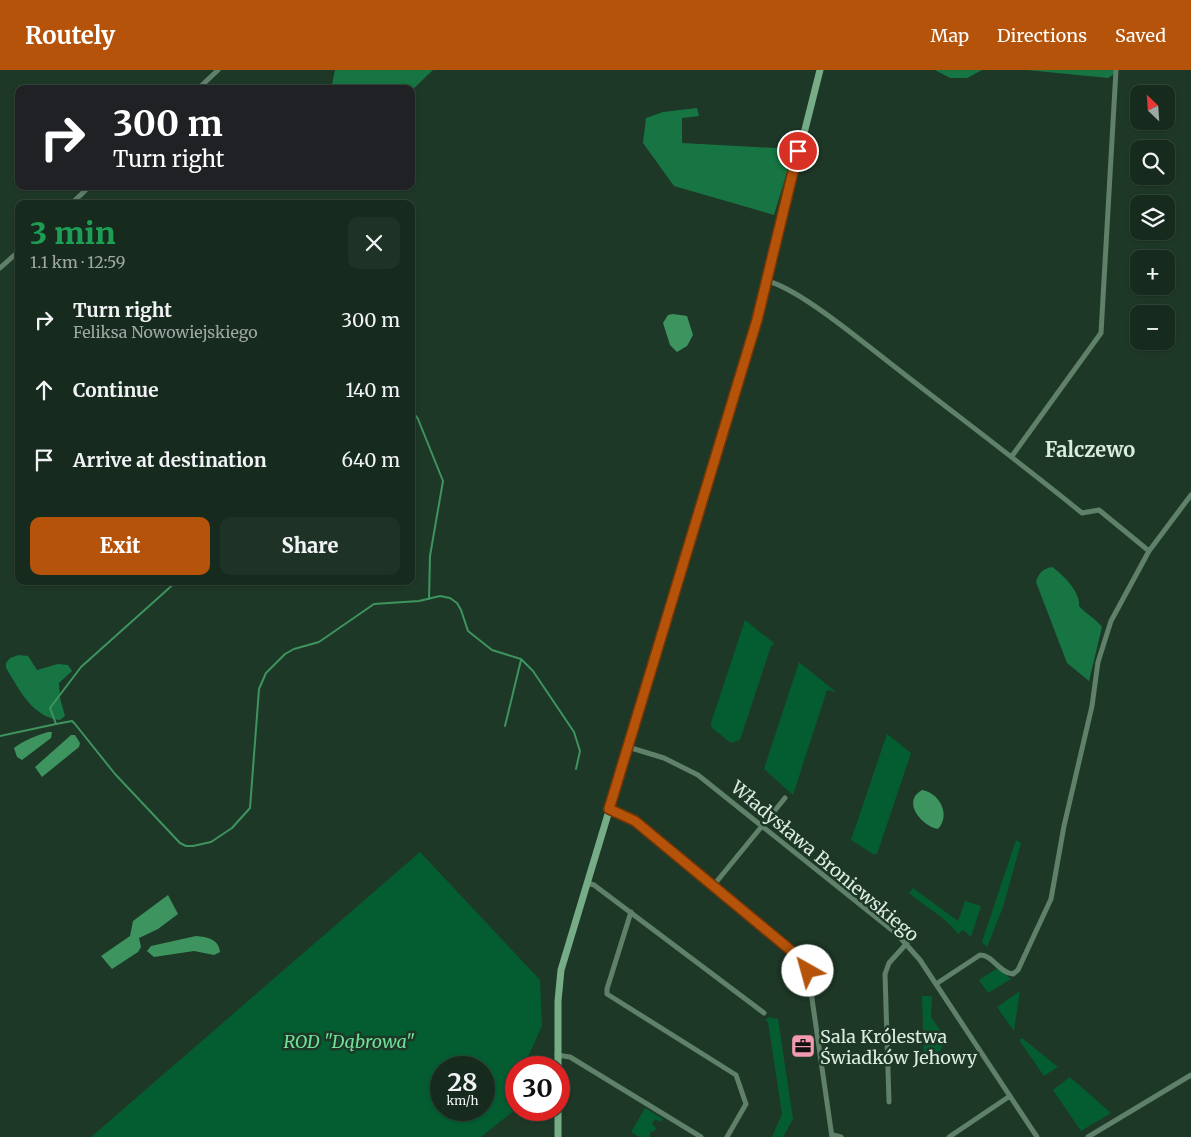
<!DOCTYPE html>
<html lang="en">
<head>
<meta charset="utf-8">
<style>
  :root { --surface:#162a1d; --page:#1f3226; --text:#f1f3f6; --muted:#9ea7a4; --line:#35463b; --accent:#b45309 }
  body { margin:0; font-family:Merriweather,serif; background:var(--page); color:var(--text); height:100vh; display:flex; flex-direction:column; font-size:19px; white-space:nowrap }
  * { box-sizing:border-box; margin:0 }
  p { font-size:16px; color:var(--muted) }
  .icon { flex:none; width:28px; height:28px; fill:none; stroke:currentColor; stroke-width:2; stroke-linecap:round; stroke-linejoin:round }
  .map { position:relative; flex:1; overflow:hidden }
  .panel { position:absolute; left:15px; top:130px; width:400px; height:385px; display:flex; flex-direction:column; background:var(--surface); border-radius:10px; box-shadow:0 1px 4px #0004,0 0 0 1px var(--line) }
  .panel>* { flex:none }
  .hud { position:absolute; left:15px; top:15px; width:400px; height:105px; border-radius:10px; box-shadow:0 1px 4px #0004,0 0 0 1px var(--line); background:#202124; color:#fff; overflow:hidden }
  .needle { width:32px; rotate:335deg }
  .fabs { position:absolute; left:1130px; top:15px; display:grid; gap:10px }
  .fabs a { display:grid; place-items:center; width:45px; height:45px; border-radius:10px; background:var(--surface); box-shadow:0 1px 4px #0004,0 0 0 1px var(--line); font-size:25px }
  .speed { position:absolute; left:430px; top:986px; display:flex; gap:10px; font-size:25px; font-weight:700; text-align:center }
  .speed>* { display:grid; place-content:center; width:65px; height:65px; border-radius:50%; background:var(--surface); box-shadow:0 1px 4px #0004,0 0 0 1px var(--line); line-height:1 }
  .speed small { font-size:12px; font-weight:400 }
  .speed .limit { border:8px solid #d22; background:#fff; color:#111 }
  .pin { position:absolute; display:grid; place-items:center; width:42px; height:42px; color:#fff; margin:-21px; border:2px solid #fff; border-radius:50%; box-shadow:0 1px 5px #0007 }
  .me { position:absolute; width:55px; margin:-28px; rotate:322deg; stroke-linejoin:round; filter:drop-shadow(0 0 4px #0008) }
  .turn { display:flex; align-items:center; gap:18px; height:105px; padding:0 15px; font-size:22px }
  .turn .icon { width:65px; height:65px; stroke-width:2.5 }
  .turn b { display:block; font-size:35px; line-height:42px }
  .round { display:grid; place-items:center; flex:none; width:52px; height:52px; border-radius:10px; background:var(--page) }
  .overview { display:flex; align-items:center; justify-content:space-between; height:85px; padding:0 15px }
  h1 { font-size:30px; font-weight:800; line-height:38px; color:#1e9e55 }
  .cta { display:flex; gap:10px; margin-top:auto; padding:10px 15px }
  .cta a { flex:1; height:58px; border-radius:10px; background:var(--accent); color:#fff; font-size:20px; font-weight:800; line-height:58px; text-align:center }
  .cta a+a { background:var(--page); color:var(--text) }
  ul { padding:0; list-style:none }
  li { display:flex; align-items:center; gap:15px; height:70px; padding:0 15px }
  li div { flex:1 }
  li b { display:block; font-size:19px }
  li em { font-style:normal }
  header { display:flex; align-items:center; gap:30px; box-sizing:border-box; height:70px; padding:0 25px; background:var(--accent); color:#fff }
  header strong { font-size:24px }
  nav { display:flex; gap:28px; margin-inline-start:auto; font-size:18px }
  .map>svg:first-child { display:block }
  .green { fill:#035d31; fill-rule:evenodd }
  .forest { fill:#167542 }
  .water { fill:#3d945f }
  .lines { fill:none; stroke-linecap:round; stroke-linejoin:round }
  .stream { stroke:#3d945f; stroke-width:2 }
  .street { stroke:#5f8069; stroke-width:5 }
  .secondary { stroke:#76ad87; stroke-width:7 }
  .route-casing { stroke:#753606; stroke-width:12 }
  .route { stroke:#b45309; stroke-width:9 }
  .labels { text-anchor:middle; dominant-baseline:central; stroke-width:5; stroke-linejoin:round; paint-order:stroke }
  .street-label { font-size:18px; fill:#dcebe0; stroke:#1e3827 }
  .poi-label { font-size:18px; fill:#dcebe0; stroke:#1e3827; text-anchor:start }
  .park-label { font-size:18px; font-style:italic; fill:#70e29a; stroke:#1e3827 }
  .quarter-label { font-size:20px; font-weight:bold; fill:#dcebe0; stroke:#1e3827 }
</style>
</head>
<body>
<header>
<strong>Routely</strong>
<nav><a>Map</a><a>Directions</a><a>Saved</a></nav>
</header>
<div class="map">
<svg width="1191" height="1067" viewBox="0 0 1191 1067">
  <rect width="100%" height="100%" fill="#1e3827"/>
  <path class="green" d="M 745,550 L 775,574 L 771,576 L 740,670 L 731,673 L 712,658 L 711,653 Z
    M 799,592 L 836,622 L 827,620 L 793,725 L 764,699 Z
    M 887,664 L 911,683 L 877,784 L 873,784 L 851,770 Z
    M 1016,770 L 1021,773 L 1003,837 L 987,877 L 982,872 Z
    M 420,782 L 540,910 L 542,956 L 527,989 L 526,997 L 516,998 L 516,1039 L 481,1067 L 91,1067 ZM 441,998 L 484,998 L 484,1040 L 441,1040 Z
    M 913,818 L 958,851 L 965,831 L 981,836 L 971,867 L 963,860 L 958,864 C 947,848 924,836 909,823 Z
    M 998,898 L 1011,909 L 988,923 L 979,910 Z
    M 1020,921 L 1014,961 L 997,937 Z
    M 922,926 L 932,926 L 931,947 L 946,969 L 941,980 L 932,985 L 935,990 L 924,992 Z
    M 769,947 L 778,949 L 793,1049 L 783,1067 L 772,1067 L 782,1044 L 768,952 L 765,950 Z
    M 1022,968 L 1058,997 L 1044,1006 L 1019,970 Z
    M 1070,1007 L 1111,1043 L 1081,1061 L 1053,1020 Z
    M 645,1038 L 663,1049 L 661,1052 L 655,1049 L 652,1054 L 657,1059 L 650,1063 L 650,1067 L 639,1067 L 631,1062 Z"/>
  <path class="forest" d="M 335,0 L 433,0 L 411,21 L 411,19 L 331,19 Z
    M 935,0 L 982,0 L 967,8 L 950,8 Z
    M 1027,0 L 1114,0 L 1114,4 L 1108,8 Z
    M 697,38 L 699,46 L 682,48 L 682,73 L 794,79 L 774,145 L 674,116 L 643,73 L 646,48 L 663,42 Z
    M 1052,497 C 1063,504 1081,523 1079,536 C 1086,544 1095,548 1102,557 L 1089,611 L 1067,593 L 1036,512 C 1039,503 1042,499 1052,497 Z
    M 19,585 L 28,586 L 37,600 L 58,594 L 68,595 L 72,601 L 59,613 L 60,628 L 65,646 L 60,650 C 32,647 19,619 6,598 L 6,593 L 10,588 Z"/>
  <path class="water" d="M 673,244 L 687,246 L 693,265 L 687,276 L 677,282 L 670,275 L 663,253 L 668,245 Z
    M 48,662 L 52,662 L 51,668 L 22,690 L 17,687 L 14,678 C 24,670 36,666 48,662 Z
    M 71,665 L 75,665 L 80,673 L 79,677 L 42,707 L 35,697 Z
    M 922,720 C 940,723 951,745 938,759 C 922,756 901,732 922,720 Z
    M 168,825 L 178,844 L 158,859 L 139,868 L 141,877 L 138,882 L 112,899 L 101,886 L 130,866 L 133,851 Z
    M 196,866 C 207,867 219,869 220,882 L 214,885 L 194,881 L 154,887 L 147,881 L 151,876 Z"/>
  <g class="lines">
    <path class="stream" d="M 411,339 L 418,349 L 443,411 L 430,486 L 429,529
      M 56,654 L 72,651 L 75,654 L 115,704 L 180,773 L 186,776 L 193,776 L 211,772 L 232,758 L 250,738 L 259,619 L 266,603 L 285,584 L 294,579 L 319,572 L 374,534 L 419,531 L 440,526 L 450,528 L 457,533 L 461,540 L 468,561 L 492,580 L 521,589 L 533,601 L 574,662 L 580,681 L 576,699
      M 505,656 L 521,590
      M 0,666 L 56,654 L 50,638 L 81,597 L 177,511"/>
    <path class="street" d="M 198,19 L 218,0
      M 71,134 L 90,116
      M 0,198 L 19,181
      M 767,211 C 797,218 855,266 881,286 C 948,339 1016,389 1082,443 L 1099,440 L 1149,481
      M 1012,386 L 1101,263 L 1116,0
      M 628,677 L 664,688 L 698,705 L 897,864 L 920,890 L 1037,1067
      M 609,739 L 635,751 L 805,892 L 808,901 L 832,1067
      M 587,813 L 594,815 L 764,943
      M 713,816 L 785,728
      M 631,842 L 607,919 L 607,924 L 736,1005 L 746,1034 L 727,1067
      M 936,914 L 980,885 C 993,885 999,903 1013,904 L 1018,900 L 1051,829 L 1064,756 L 1092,636 L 1098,592 L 1111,551 L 1149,481 L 1191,425
      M 557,985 L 570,987 L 701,1067
      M 889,1032 L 885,904 L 889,893 L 907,873
      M 833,1065 L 841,1067
      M 949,1067 L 1010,1026
      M 1088,1067 L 1191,1005"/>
    <path class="secondary" d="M 558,998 L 558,931 L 561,900 L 757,250 L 820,0
      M 558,1040 L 558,1067"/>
  </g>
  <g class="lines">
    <defs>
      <path id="route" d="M 798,81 L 757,250 L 609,739 L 635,751 L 800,888 L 808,901"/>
    </defs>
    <use href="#route" class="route-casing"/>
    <use href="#route" class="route"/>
  </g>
  <defs>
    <symbol id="office-square" viewBox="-11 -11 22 22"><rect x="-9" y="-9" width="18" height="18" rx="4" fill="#f29aaf" stroke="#1e3827"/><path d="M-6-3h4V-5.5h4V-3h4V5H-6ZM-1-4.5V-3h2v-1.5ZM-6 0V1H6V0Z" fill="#111"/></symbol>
  </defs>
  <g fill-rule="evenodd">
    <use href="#office-square" x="789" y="962" width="28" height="28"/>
  </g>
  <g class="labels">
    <g class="street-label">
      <text transform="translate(825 791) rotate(40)">Władysława Broniewskiego</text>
    </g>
    <g class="poi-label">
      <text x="820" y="966">Sala Królestwa<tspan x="820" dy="21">Świadków Jehowy</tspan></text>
    </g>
    <g class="park-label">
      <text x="349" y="971">ROD "Dąbrowa"</text>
    </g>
    <g class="quarter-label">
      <text x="1090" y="379">Falczewo</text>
    </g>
  </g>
</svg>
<div class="fabs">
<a><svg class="needle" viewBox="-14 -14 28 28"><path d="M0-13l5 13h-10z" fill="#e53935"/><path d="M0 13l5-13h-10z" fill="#9ea7a4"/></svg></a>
<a><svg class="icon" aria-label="search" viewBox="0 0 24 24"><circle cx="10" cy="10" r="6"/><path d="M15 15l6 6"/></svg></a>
<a><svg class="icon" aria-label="layers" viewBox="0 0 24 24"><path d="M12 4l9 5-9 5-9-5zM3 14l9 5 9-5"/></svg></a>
<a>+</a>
<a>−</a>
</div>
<div class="speed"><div>28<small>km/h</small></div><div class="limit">30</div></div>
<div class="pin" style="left:798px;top:81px;background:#d93025"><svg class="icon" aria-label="arrive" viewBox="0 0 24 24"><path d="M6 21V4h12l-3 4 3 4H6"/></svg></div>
<svg class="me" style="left:808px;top:901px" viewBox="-20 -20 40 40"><circle r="19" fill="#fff"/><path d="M0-13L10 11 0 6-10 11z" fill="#b45309"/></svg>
<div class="hud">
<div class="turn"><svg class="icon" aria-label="right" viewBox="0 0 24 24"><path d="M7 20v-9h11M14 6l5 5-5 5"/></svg><div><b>300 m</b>Turn right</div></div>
</div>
<section class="panel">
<div class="overview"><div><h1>3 min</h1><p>1.1 km · 12:59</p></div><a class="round"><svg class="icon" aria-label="close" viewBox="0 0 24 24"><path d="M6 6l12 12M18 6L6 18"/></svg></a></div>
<ul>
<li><svg class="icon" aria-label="right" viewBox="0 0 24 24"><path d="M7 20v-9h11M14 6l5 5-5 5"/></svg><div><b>Turn right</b><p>Feliksa Nowowiejskiego</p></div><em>300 m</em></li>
<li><svg class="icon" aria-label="ahead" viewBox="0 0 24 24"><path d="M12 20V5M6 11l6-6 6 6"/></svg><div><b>Continue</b></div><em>140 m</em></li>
<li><svg class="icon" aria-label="arrive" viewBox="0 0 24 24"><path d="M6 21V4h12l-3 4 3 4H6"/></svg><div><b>Arrive at destination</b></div><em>640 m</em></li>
</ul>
<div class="cta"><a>Exit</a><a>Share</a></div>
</section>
</div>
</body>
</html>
